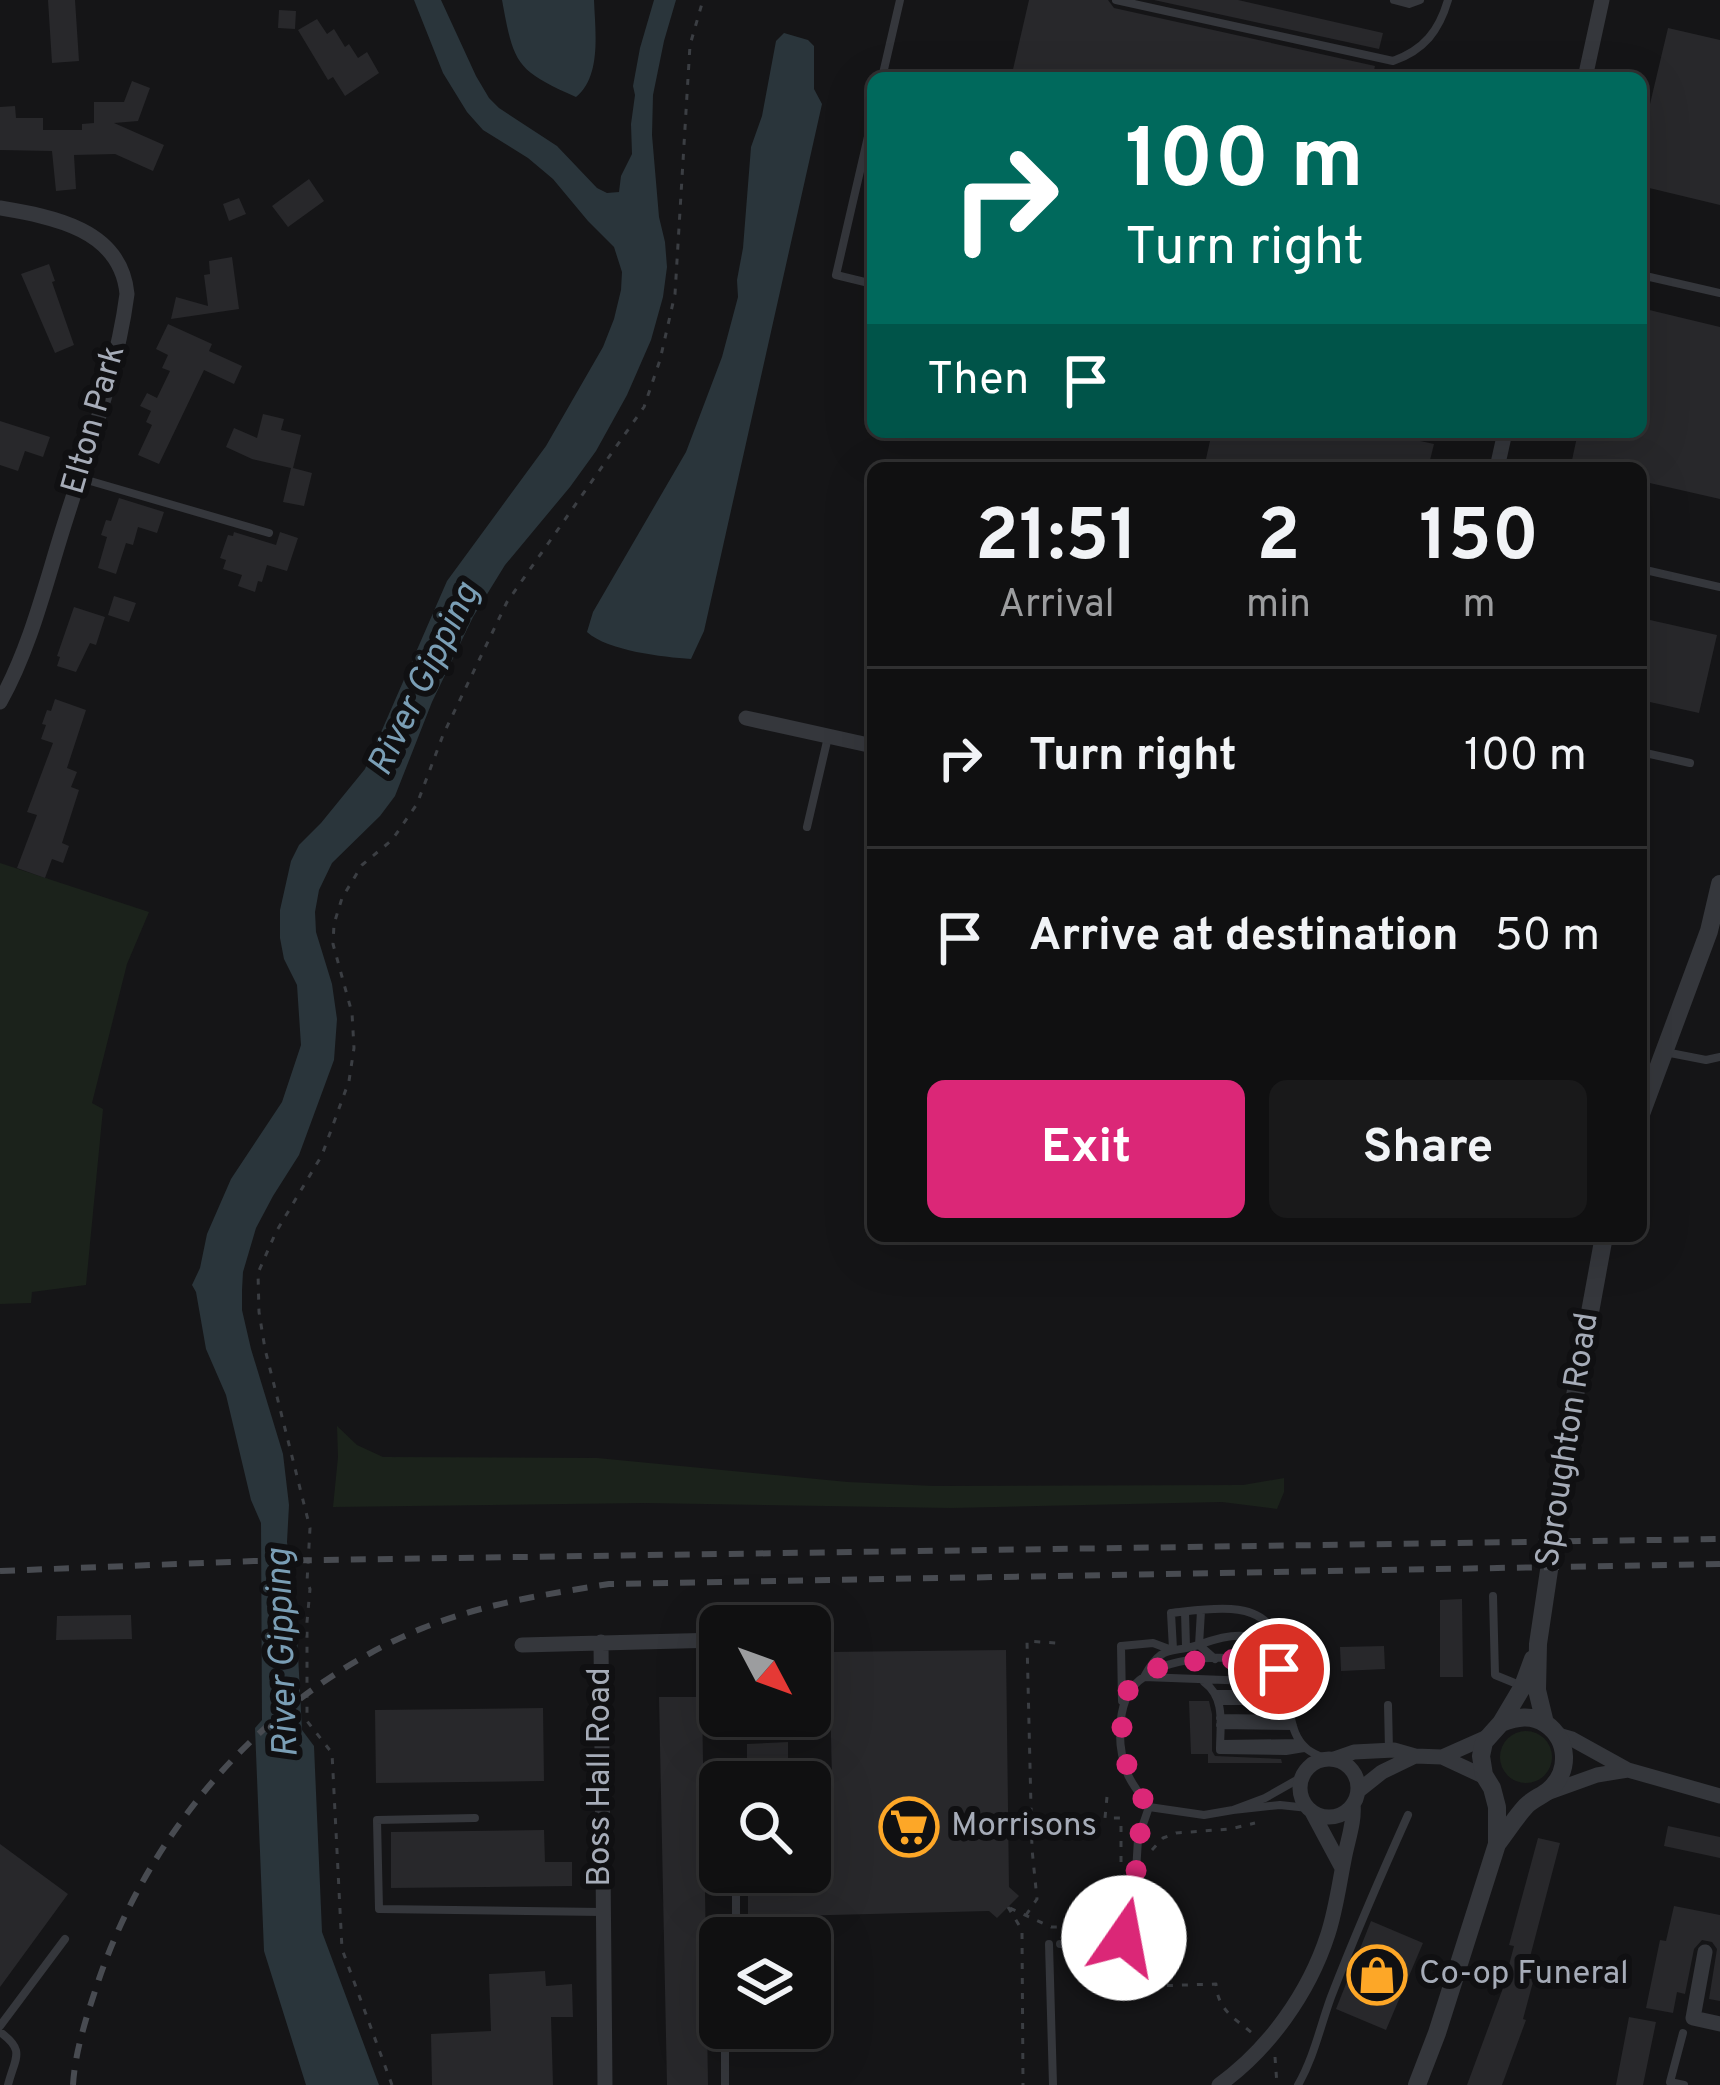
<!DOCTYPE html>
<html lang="en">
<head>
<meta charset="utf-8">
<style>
  :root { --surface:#101011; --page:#19191a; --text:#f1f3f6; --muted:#9c9d9f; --line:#303031; --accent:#db2777 }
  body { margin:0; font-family:Overpass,sans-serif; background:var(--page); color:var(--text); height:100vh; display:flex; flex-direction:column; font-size:45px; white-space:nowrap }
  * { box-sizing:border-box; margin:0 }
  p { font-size:39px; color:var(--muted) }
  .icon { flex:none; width:66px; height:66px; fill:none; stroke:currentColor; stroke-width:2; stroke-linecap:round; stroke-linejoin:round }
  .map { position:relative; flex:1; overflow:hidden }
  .drawer { position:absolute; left:867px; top:462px; width:780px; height:780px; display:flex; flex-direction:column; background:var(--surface); border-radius:18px; box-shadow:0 12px 48px #0002,0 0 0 3px var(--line) }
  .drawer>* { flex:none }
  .top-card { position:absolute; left:867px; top:72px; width:780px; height:366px; border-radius:18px; box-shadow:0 12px 48px #0002,0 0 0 3px var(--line); background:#00695c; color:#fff; overflow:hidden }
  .needle { width:78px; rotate:131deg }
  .tools { position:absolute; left:699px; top:1605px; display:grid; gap:24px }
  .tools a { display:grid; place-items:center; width:132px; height:132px; border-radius:18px; background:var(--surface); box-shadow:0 12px 48px #0002,0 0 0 3px var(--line); font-size:60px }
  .pin { position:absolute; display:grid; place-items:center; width:102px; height:102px; color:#fff; margin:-51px; border:6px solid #fff; border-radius:50%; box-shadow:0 3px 12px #0007 }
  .me { position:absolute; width:132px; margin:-66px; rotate:12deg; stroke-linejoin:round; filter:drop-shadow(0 0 9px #0008) }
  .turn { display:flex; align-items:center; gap:42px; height:252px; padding:0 60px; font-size:54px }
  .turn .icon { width:156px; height:156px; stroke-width:2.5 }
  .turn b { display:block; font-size:84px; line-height:102px }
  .then { display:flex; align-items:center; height:114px; padding:0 60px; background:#0003; gap:24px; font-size:45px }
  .eta { display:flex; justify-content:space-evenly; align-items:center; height:204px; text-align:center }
  .eta b { font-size:72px; font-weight:700; line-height:84px }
  .action { display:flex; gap:24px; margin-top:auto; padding:24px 60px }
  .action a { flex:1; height:138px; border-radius:18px; background:var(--accent); color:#fff; font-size:48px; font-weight:700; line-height:138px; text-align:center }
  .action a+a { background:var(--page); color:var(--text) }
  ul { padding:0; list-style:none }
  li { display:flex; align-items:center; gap:36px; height:180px; padding:0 60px; border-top:3px solid var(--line) }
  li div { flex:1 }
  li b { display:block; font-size:45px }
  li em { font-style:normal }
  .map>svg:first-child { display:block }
  .green { fill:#1b221b }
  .water { fill:#2a353b }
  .building { fill:#28282b }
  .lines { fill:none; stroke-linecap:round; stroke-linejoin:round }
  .path { stroke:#3b3e43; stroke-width:3; stroke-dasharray:6 9; stroke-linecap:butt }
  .service { stroke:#35373c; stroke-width:8 }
  .minor { stroke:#35373c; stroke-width:15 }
  .tertiary { stroke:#35373c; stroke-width:18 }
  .rail { stroke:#484b51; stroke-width:6; stroke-dasharray:15 12; stroke-linecap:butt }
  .route { stroke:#db2777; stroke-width:21; stroke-dasharray:0 37.8 }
  .labels { text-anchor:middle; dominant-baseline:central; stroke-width:12; stroke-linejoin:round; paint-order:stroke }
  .street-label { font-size:33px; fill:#a6acb8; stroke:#101012 }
  .poi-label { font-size:33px; fill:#a6acb8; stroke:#101012; text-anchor:start }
  .water-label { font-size:36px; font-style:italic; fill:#7a9eb5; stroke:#101012 }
</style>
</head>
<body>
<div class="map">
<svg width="1720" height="2085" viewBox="0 0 1720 2085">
  <rect width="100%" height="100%" fill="#151517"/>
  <path class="green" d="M 0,863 L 149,912 L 127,964 L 92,1103 L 103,1109 L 86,1285 L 32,1292 L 31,1303 L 0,1304 Z
    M 337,1426 L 357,1445 L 383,1457 L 597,1458 L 848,1482 L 934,1486 L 1243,1485 L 1284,1478 L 1284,1492 L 1277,1509 L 1222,1502 L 951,1508 L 645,1503 L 333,1507 L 338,1457 Z
    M1500 1757a26 26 0 1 1 52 0a26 26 0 1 1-52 0Z"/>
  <path class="water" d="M 414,0 L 441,0 L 476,76 L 489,98 L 499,108 L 557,146 L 597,188 L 607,193 L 619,192 L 621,176 L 632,154 L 631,124 L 635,95 L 633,86 L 640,48 L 654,0 L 676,0 L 664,41 L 653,95 L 652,135 L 659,217 L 665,242 L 667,267 L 663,297 L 651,340 L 627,395 L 596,451 L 570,487 L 505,565 L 473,617 L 432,702 L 395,796 L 380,816 L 332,863 L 319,890 L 315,912 L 316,932 L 332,984 L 337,1019 L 334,1060 L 299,1155 L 273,1196 L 256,1228 L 243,1272 L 242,1290 L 242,1310 L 251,1349 L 283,1454 L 289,1505 L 287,1542 L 295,1598 L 302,1730 L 314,1746 L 322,1932 L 379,2085 L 306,2085 L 264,1951 L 255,1728 L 262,1720 L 261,1523 L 251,1500 L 226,1395 L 206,1349 L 196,1292 L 192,1285 L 200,1268 L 207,1234 L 231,1179 L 282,1102 L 301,1045 L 297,985 L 284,959 L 280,938 L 280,910 L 291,861 L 299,845 L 321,823 L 365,769 L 447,581 L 546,446 L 603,347 L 614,319 L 621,290 L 622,272 L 614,247 L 588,221 L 553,179 L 528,158 L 483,130 L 467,112 L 443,73 Z
    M 502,0 L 594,0 C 595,30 602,76 576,97 C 516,70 514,65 502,0 Z
    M 784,33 L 808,40 L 814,46 L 814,89 L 822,104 L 704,631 L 691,659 C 663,657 608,651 587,632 L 593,612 L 686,452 L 722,357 L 738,297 L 737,280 L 743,248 L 751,147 L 762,116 L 776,41 Z"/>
  <path class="building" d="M 48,0 L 75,0 L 79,61 L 52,63 Z
    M 1029,0 L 1108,0 L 1114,8 L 1375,66 L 1372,78 L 1011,78 Z
    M 1154,0 L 1238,0 L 1383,33 L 1379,49 Z
    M 279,10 L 296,11 L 295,29 L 278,28 Z
    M 317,19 L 327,34 L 334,29 L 345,47 L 349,44 L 358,58 L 367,52 L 379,73 L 345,96 L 333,77 L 328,80 L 298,30 Z
    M 1668,28 L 1720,40 L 1720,205 L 1641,186 L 1641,142 Z
    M 132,81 L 150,88 L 138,121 L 114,123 L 164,145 L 153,171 L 115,154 L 74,155 L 76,189 L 56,191 L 52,151 L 0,150 L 0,107 L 15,106 L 16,118 L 43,118 L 43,130 L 82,130 L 82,124 L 94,123 L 94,102 L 124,102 Z
    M 309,179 L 324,201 L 288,227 L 272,206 Z
    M 239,198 L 246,214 L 229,221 L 223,204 Z
    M 232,257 L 239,309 L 171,319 L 176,297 L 208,306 L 204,275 L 210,274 L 209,261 Z
    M 49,264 L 55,281 L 52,282 L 74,345 L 55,353 L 21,274 Z
    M 1641,308 L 1720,327 L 1720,499 L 1641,481 L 1641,468 L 1585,468 L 1571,465 L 1578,432 L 1641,432 Z
    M 168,324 L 212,344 L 209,351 L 242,366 L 234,384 L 204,370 L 159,464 L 138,455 L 152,425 L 146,422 L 151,411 L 140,406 L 147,393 L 157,398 L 170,371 L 162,368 L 168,355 L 156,349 Z
    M 263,414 L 284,419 L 281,430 L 301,435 L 293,468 L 312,473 L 304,506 L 283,502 L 291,468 L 252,459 L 226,447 L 234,428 L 257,438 Z
    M 0,421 L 50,437 L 43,457 L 25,451 L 18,471 L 0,465 Z
    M 1212,432 L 1379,432 L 1434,444 L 1428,468 L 1204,468 Z
    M 119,498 L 164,512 L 157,533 L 138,527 L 133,545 L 126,543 L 116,574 L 98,568 L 107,537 L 101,535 L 106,520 L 111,521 Z
    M 234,532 L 276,545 L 280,532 L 298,538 L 287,571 L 267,565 L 262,582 L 258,581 L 255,592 L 238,586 L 242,575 L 223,569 L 226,560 L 220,558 L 228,535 L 233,536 Z
    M 114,596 L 136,603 L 129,622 L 108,615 Z
    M 74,607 L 105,617 L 96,645 L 90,643 L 76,672 L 57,666 L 60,657 L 57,656 Z
    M 1641,618 L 1717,635 L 1699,713 L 1641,700 Z
    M 55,699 L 86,710 L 67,768 L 77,772 L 71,787 L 79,790 L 62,843 L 69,846 L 63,863 L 52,859 L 45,878 L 17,868 L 37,815 L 27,812 L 53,743 L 41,739 L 46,725 L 42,724 L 47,710 L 51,711 Z
    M 1462,1599 L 1463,1677 L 1440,1677 L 1440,1600 Z
    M 131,1615 L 132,1639 L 56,1640 L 57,1616 Z
    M 1384,1646 L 1385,1669 L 1341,1671 L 1340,1647 Z
    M 1006,1650 L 1009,1887 L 1019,1896 L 997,1918 L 989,1911 L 748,1917 L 748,1872 L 810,1872 L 810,1780 L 832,1779 L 829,1652 Z
    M 659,1697 L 702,1697 L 708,2085 L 667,2085 Z
    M 1189,1701 L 1209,1701 L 1212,1714 L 1212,1751 L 1215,1756 L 1281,1759 L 1282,1763 L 1208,1763 L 1208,1754 L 1191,1754 Z
    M 543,1708 L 544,1781 L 376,1783 L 375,1710 Z
    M 788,1742 L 788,1782 L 747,1782 L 747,1744 Z
    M 1668,1826 L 1720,1837 L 1720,1858 L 1664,1846 Z
    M 544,1830 L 545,1862 L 572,1862 L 572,1886 L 391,1888 L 391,1832 Z
    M 1538,1838 L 1560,1843 L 1530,1957 L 1539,1960 L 1523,2019 L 1526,2020 L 1502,2085 L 1467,2085 L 1503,1988 L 1514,1946 L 1509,1945 Z
    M 0,1844 L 68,1894 L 0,1987 Z
    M 1674,1906 L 1720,1915 L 1720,2001 L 1709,1999 L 1717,1949 L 1712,1942 L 1702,1940 L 1694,1949 L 1685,1994 L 1677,1992 L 1673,2013 L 1646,2008 L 1660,1940 L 1666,1941 Z
    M 1371,1921 L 1423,1943 L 1386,2030 L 1336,2009 Z
    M 545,1971 L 546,1986 L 572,1984 L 573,2017 L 551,2017 L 553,2085 L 432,2085 L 431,2034 L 491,2031 L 489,1974 Z
    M 1629,2017 L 1656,2022 L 1643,2085 L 1616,2085 Z"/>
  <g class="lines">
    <path class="path" d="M 1107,1797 L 1105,1818 L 1121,1818 L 1121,1864
      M 1152,1850 L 1163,1838 L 1176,1833 L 1230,1829 L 1255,1823
      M 1008,1907 L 1022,1930 L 1023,2085
      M 1010,1908 L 1051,1927 L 1105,1926
      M 1026,1915 L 1037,1899 L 1032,1849 L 1027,1641 L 1056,1643
      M 1121,1956 L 1123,1987 L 1216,1984 C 1218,2010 1233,2017 1252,2033
      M 1275,2057 L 1277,2085
      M 392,2085 L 342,1949 L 332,1753 L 307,1721 L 307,1622 L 310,1589 L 307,1582 L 310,1528 L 265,1349 L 259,1312 L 258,1273 L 276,1232 L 322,1155 L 349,1081 L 354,1048 L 352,1013 L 333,944 L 334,924 L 342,898 L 362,865 L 392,840 L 417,804 L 443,735 L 507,602 L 644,407 L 660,360 L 675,294 L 690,45 L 703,0"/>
    <path class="service" d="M 1116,0 L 1393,61 C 1424,50 1439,31 1448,0
      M 1394,0 L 1409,4 L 1420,0
      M 882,78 L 900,0
      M 873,115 L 836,275 L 873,284
      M 1641,275 L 1720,293
      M 80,478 L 269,533
      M 1641,569 L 1720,587
      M 1641,752 L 1690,763
      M 807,827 L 828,737
      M 1665,1052 L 1706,1060 L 1720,1057
      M 1493,1596 L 1495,1675 L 1522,1686
      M 1201,1611 L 1199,1645 L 1215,1659
      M 1185,1612 L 1186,1647
      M 1173,1649 L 1171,1613 C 1203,1610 1264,1597 1275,1638 C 1279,1653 1279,1670 1282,1686
      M 1149,1672 C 1185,1655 1243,1652 1279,1669
      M 1144,1677 C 1163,1642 1170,1655 1201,1644 C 1229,1634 1252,1630 1276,1650
      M 1204,1682 C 1226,1698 1220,1725 1220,1750 L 1286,1751 L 1304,1748
      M 1217,1694 L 1286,1694
      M 1122,1701 L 1121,1646 L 1153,1643 L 1169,1649
      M 1220,1701 L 1288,1701
      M 1388,1705 L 1389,1750
      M 1220,1718 L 1291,1719
      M 1220,1725 L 1293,1726
      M 1221,1744 L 1301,1743
      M 1302,1777 L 1265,1798 L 1233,1810 L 1280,1805 L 1308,1808
      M 1149,1807 C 1142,1797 1133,1786 1128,1775 C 1116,1745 1115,1695 1144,1677 L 1276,1682 C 1294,1701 1286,1731 1306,1748 C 1311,1753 1318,1755 1325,1759
      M 475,1818 L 377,1820 L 379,1909 L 602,1912
      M 736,1872 L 736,1926 L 741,1938
      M 1049,1944 L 1053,2085
      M 1060,1944 L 1095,1943 L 1132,1938 L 1138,1839 L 1149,1807 L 1204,1815 L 1233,1810
      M 0,2026 L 65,1939
      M 725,2028 L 725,2085
      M 0,2032 C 26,2051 15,2057 8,2085
      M 1683,2033 L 1670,2082 L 1684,2085
      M 1298,2085 C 1314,2057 1320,2027 1331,1997 C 1355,1935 1381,1875 1408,1815"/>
    <path class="minor" d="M 1585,78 L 1602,0
      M 0,208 C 53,217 121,229 127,294 C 117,370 89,446 66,519 C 46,581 32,644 0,702
      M 1497,468 L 1505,432
      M 746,718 L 873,746
      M 810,1641 L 816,1641
      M 601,1642 L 605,2085
      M 522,1645 L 720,1640
      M 1442,1757 L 1487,1737
      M 1334,1759 L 1354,1752 L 1394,1750 L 1415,1756 L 1442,1757 L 1485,1777
      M1300 1788a29 29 0 1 1 58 0a29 29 0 1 1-58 0Z
      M 1628,1770 L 1720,1796
      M 1358,1791 L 1382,1772 L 1415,1756
      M 1547,1793 L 1597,1775 L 1628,1770 L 1572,1739 L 1558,1735
      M 1312,1812 L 1342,1868
      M 1705,1952 L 1693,2018 L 1720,2024
      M 1219,2085 C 1269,2049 1309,1993 1328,1934 C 1336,1909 1339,1885 1344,1860 C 1347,1842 1355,1822 1353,1804"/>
    <path class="tertiary" d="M 1641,1114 L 1709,931 L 1720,884
      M 1545,1723 L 1537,1690 L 1538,1644 L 1577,1383 L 1604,1236
      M 1497,1844 C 1507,1831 1515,1818 1526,1806 C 1533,1799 1542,1796 1549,1790 C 1570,1772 1569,1740 1546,1724 C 1531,1714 1517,1717 1501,1723
      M 1417,2085 L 1437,2033 L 1497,1844 L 1497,1807 L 1492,1788 L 1484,1775 L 1481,1756 L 1484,1742 L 1501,1723 L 1523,1686 L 1533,1659"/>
    <path class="rail" d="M 0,1571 L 254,1561 L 1720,1539
      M 73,2085 C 75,2050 88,2012 99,1979 C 152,1825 271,1690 423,1628 C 482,1604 547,1594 609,1584 L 1720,1564"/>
  </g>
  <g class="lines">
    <path class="route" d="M 1124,1938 L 1132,1938 L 1138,1839 L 1149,1808 C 1131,1781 1122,1761 1122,1728 C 1122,1719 1121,1708 1124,1700 C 1135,1664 1182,1661 1214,1660 C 1236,1659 1258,1659 1279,1669"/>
  </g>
  <defs>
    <symbol id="supermarket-ring" viewBox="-11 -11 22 22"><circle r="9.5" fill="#101012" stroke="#fda727" stroke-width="1.5"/><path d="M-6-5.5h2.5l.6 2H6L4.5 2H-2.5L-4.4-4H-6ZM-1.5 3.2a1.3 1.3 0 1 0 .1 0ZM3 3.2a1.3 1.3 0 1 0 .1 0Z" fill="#fda727"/></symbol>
    <symbol id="shop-ring" viewBox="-11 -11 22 22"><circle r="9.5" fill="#101012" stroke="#fda727" stroke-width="1.5"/><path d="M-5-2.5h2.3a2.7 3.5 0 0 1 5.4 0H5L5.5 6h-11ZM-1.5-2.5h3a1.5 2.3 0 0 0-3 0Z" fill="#fda727"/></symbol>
  </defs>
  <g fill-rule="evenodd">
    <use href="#supermarket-ring" x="876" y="1794" width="66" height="66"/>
    <use href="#shop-ring" x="1344" y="1942" width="66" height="66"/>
  </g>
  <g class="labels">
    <g class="street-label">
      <text transform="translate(95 420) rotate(-74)">Elton Park</text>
      <text transform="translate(1569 1440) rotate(-81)">Sproughton Road</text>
      <text transform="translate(601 1777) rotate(-90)">Boss Hall Road</text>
    </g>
    <g class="poi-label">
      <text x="951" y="1827">Morrisons</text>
      <text x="1419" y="1975">Co-op Funeral</text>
    </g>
    <g class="water-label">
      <text transform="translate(425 680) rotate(-64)">River Gipping</text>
      <text transform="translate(284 1653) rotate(-92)">River Gipping</text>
    </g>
  </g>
</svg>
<div class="tools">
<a><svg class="needle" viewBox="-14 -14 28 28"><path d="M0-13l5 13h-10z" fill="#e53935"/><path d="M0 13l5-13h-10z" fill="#9c9d9f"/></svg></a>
<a><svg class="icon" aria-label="search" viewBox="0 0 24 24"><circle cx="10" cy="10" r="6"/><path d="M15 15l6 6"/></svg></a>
<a><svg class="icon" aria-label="layers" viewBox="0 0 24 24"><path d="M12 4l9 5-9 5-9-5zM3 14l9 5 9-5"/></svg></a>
</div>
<div class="pin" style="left:1279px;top:1669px;background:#d93025"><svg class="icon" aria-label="arrive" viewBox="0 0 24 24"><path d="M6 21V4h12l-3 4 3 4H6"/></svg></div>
<svg class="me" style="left:1124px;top:1938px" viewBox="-20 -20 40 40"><circle r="19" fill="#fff"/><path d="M0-13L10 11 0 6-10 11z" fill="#db2777"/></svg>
<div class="top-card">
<div class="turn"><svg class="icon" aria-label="right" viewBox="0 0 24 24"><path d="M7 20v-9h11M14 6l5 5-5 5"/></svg><div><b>100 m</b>Turn right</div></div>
<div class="then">Then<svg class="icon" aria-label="arrive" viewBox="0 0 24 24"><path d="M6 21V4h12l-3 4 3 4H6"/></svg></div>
</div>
<section class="drawer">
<div class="eta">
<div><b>21:51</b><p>Arrival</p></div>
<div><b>2</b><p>min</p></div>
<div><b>150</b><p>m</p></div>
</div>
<ul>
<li><svg class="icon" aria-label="right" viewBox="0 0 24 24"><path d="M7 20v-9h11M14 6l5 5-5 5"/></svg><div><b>Turn right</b></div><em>100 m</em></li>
<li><svg class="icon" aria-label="arrive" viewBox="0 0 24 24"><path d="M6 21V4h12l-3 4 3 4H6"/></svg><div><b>Arrive at destination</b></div><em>50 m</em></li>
</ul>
<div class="action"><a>Exit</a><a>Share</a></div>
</section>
</div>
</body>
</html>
